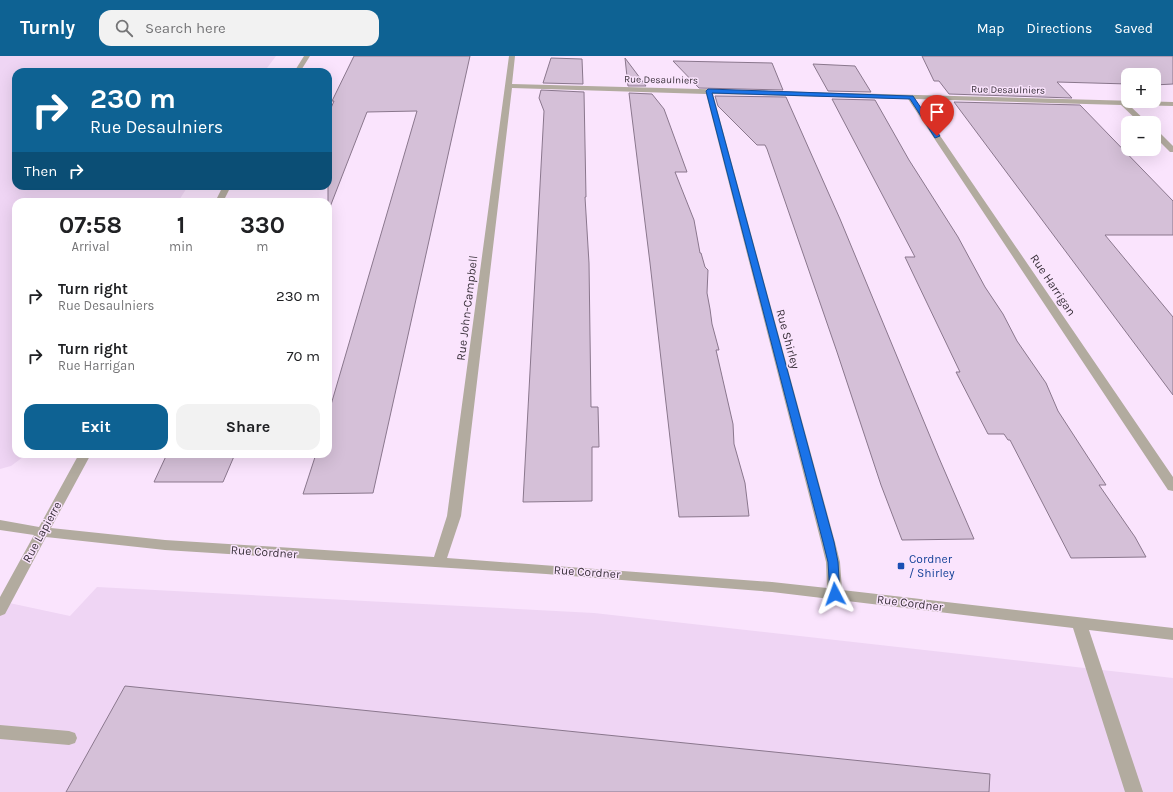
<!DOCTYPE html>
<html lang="en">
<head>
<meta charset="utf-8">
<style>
  :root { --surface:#fff; --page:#f2f2f2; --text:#202124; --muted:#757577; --accent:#0e6293 }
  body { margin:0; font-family:Karla,sans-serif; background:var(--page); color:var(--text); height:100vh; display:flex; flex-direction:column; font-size:15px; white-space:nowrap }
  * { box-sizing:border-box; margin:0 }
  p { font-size:13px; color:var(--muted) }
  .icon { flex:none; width:22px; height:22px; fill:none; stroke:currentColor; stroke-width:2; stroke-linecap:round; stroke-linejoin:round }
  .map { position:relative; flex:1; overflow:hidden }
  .side { position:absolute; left:12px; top:142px; width:320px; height:260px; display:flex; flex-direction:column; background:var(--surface); border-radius:12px; box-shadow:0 4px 16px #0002 }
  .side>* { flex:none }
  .guide { position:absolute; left:12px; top:12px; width:320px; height:122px; border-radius:12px; box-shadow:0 4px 16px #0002; background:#0e6293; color:#fff; overflow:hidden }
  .tools { position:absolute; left:1121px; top:12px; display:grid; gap:8px }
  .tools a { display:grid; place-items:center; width:40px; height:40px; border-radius:8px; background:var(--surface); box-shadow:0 4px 16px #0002; font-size:20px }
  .pin { position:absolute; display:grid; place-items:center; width:34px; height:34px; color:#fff; margin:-41px -17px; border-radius:50% 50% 50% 0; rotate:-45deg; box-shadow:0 0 4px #0007 }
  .pin .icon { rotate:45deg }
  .me { position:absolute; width:44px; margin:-22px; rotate:356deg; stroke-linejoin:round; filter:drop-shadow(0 0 3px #0008) }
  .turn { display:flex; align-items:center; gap:14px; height:84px; padding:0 12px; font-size:18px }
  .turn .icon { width:52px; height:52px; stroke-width:2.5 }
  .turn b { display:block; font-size:28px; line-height:34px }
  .then { display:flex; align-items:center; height:38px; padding:0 12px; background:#0003; gap:8px; font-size:15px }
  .eta { display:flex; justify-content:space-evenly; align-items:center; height:68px; text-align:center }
  .eta b { font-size:24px; font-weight:700; line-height:28px }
  .button { display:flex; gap:8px; margin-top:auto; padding:8px 12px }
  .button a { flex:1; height:46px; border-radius:12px; background:var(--accent); color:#fff; font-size:16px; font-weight:700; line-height:46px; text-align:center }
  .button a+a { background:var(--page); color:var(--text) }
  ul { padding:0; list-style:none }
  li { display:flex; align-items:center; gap:12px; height:60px; padding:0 12px }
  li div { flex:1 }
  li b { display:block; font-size:15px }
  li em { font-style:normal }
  header { display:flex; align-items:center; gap:24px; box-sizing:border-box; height:56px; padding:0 20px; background:var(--accent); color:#fff }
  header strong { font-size:19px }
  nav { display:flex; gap:22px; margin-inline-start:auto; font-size:14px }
  .search { width:280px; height:36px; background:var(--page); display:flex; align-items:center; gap:10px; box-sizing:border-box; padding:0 14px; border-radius:12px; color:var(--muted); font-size:15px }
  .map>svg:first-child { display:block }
  .built { fill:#efd5f4 }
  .building { fill:#d5c0d8; stroke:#8a778d }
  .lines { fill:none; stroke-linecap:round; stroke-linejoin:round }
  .minor { fill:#b2ab9f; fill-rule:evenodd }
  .route { fill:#1a73e8; stroke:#114b97 }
  .transit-dot { fill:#1a4fb4; stroke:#fae4fd; stroke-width:1.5 }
  .labels { text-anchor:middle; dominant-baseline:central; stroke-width:3; stroke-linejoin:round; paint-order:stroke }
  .far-street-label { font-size:10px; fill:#39303a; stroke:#fae4fd }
  .street-label { font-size:12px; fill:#39303a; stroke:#fae4fd }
  .transit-label { font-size:12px; fill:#164399; stroke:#fae4fd; text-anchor:start }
</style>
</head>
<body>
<header>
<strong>Turnly</strong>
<div class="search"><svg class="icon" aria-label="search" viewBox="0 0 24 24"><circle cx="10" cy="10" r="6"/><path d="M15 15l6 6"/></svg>Search here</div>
<nav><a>Map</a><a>Directions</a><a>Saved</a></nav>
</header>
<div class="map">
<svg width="1173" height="736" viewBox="0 0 1173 736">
  <rect width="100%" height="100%" fill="#fae4fd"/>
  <path class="built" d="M 0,0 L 276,0 L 264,16 L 16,16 L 16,130 L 188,130 L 178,146 L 16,146 L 16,398 L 27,398 L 11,410 L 0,413 Z
    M 97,531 L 594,557 L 1173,622 L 1173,736 L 0,736 L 0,545 L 70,560 Z"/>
  <path class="building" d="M 354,0 L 470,0 L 373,437 L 303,438 L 316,398 L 328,398 L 328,359 L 417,55 L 367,56 L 330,151 L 328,150 L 328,59 L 334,45 L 332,45 Z
    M 922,0 L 1173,0 L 1173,28 L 1154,29 L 1154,19 L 1128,19 L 1128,28 L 1057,26 L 1072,42 L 949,38 L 939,25 L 934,25 Z
    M 551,2 L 582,3 L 583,28 L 543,27 Z
    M 625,2 L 646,30 L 628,30 Z
    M 673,5 L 772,7 L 783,34 L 699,32 Z
    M 813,8 L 855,10 L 871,36 L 828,35 Z
    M 541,34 L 584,36 L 586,141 L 585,141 L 589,207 L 591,351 L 598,351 L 599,391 L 592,391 L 592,445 L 523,446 L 544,55 L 539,42 Z
    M 629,37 L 652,38 L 664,53 L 687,116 L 675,116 L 694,164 L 700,197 L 701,197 L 705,211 L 708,214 L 707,237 L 710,253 L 712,268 L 719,294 L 716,294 L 733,368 L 734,388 L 745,427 L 749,460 L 679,461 L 650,207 Z
    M 715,40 L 786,41 L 840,163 L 939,402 L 974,483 L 902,484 L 881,429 L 837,296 L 767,93 L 765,89 L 757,89 L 718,50 Z
    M 832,43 L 875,44 L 909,104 L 958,181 L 985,231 L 1003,258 L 1017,285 L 1046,327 L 1058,355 L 1106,429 L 1099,429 L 1135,481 L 1146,501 L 1071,502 L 1010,384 L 1008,384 L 1004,378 L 988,378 L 956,316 L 960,316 L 905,201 L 915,201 Z
    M 954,46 L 1080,49 L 1173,145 L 1173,179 L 1105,179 L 1173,261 L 1173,339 Z
    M 167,398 L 235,398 L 223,426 L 154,426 Z
    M 125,630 L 990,718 L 989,736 L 66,736 Z"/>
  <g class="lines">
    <path class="minor" d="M 304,0 L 310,0 L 300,16 L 294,16 Z
      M 509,0 L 515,0 L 512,28 L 1173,46 L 1173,50 L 1129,49 L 1148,67 L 1140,67 L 1121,49 L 915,43 L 1173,421 L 1173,435 L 1168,434 L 908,43 L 713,38 L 835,486 L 840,506 L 842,534 L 1173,572 L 1173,584 L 1089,574 L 1143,736 L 1125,736 L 1073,572 L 772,536 L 546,518 L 165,494 L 46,481 L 5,558 L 0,560 L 0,541 L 34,479 L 0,474 L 0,464 L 39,471 L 79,398 L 91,398 L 51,472 L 165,484 L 434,501 L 447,460 ZM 512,32 L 706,38 L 821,486 L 826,506 L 827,532 L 772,526 L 447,502 L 461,460 Z
      M 1154,74 L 1157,74 L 1173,90 L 1173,96 L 1170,96 L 1154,80 Z
      M 223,130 L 231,130 L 223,146 L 215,146 Z
      M 0,669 L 69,675 L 75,677 L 77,682 L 75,687 L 69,689 L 0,683 Z"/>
  </g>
  <path class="route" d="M 708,33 L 911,40 L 913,40 L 940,80 L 935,82 L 910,43 L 712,37 L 834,486 L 838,506 L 840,538 L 839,541 L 831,541 L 830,538 L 828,506 L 823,486 L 706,35 Z"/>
  <rect class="transit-dot" x="897" y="506" width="8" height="8" rx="2"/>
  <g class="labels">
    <g class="far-street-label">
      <text transform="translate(661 24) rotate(1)">Rue Desaulniers</text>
      <text transform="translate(1008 34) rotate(1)">Rue Desaulniers</text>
    </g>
    <g class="street-label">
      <text transform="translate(1053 229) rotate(56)">Rue Harrigan</text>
      <text transform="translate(467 252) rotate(-83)">Rue John-Campbell</text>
      <text transform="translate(788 283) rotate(75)">Rue Shirley</text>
      <text transform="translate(42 476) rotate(-61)">Rue Lapierre</text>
      <text transform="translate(264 496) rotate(4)">Rue Cordner</text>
      <text transform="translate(587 516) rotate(4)">Rue Cordner</text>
      <text transform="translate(910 547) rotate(7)">Rue Cordner</text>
    </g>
    <g class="transit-label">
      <text x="909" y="503">Cordner<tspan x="909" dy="14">/ Shirley</tspan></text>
    </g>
  </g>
</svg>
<div class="tools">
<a>+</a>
<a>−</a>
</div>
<div class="pin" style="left:937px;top:80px;background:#d93025"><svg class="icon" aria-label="arrive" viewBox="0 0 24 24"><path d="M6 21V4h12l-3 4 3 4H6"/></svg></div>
<svg class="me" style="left:835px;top:538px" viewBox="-20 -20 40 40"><path d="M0-17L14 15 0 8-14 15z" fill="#1a73e8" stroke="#fff" stroke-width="4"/></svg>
<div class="guide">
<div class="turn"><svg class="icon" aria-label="right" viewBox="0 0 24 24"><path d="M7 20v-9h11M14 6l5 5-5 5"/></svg><div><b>230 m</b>Rue Desaulniers</div></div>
<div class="then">Then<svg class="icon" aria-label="right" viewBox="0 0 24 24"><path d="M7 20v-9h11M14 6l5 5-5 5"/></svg></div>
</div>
<section class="side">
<div class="eta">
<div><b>07:58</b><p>Arrival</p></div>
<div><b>1</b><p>min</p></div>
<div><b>330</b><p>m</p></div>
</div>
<ul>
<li><svg class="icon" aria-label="right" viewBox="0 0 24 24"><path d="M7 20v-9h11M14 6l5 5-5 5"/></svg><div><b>Turn right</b><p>Rue Desaulniers</p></div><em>230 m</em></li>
<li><svg class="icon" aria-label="right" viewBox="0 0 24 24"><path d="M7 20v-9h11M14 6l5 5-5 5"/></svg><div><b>Turn right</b><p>Rue Harrigan</p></div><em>70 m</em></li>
</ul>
<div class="button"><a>Exit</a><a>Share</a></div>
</section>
</div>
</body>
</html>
